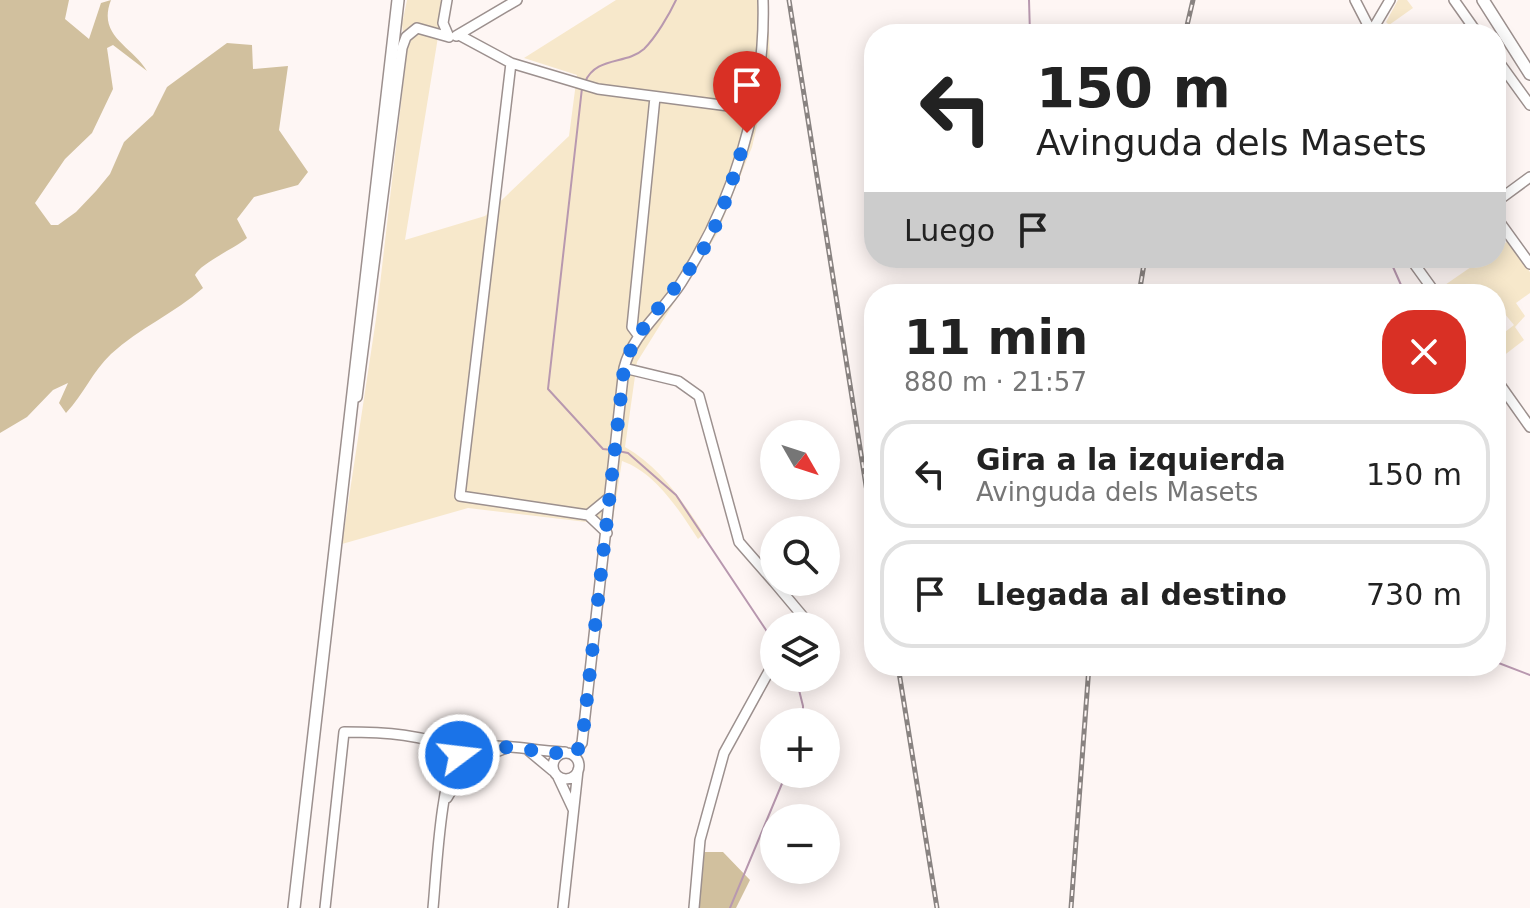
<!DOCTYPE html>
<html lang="es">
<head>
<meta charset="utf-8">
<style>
  :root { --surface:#fff; --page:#f2f2f2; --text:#222; --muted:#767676; --line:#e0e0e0 }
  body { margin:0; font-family:"DejaVu Sans",sans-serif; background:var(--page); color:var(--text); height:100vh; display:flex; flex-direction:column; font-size:30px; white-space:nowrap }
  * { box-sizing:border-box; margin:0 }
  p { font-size:26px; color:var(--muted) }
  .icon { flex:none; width:44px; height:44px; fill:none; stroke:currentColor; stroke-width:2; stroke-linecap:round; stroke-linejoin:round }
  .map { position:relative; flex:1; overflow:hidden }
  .panel { position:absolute; left:864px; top:284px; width:642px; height:392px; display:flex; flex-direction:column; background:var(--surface); border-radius:32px; box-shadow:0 4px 20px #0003 }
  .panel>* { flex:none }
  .guide { position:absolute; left:864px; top:24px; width:642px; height:244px; border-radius:32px; box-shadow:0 4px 20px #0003; background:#fff; color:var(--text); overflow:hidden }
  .needle { width:52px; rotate:129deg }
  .tools { position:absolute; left:760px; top:420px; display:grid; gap:16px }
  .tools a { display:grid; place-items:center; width:80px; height:80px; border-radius:50%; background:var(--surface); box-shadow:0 4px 20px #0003; font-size:40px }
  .pin { position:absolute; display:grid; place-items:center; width:68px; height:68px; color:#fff; margin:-82px -34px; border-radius:50% 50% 50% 0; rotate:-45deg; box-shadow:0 0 8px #0007 }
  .pin .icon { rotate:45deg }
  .me { position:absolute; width:88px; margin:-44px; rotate:75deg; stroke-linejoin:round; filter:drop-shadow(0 0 6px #0008) }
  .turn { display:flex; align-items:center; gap:28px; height:168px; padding:0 40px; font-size:36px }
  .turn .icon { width:104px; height:104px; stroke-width:2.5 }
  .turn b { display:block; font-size:56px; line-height:68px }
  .then { display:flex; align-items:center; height:76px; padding:0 40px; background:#0003; gap:16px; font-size:30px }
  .round { display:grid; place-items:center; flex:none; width:84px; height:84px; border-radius:32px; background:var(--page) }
  .overview { display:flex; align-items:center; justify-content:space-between; height:136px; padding:0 40px }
  h1 { font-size:48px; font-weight:800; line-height:60px }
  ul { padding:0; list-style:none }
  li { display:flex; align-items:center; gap:24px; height:108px; margin:0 16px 12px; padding:0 24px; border:4px solid var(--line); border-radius:32px }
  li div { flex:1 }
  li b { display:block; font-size:30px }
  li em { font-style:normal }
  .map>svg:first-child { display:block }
  .green { fill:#f7e8cb }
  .forest { fill:#d1c09e }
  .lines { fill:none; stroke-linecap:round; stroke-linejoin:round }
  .stream { stroke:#b898af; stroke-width:2 }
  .minor-casing { stroke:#9c908e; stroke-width:12 }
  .major-casing { stroke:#9c908e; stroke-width:14 }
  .minor { stroke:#fff; stroke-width:9 }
  .major { stroke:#fff; stroke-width:11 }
  .rail-casing { stroke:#898381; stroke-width:5 }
  .rail { stroke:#fef6f4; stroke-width:2; stroke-dasharray:6; stroke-linecap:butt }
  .route { stroke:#1a73e8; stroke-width:14; stroke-dasharray:0 25.2 }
</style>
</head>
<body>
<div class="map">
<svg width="1530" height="908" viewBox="0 0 1530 908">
  <rect width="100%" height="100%" fill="#fef6f4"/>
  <path class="green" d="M 407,0 L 444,0 L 405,240 L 485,216 L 569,136 L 577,75 L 524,58 L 616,0 L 768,0 L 770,68 L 752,147 L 717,234 L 637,362 L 625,447 C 660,467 682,500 704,534 L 698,539 C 679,510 656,473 622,461 L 612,525 L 468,508 L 342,544 L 376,319 L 406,60 L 402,24 Z
    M 1398,0 L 1407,0 L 1413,8 L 1389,25 L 1386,22 Z
    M 1508,241 L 1530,272 L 1530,293 L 1516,303 L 1525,316 L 1515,327 L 1524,340 L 1498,360 L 1496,339 L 1514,325 L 1504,313 L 1496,319 L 1496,294 L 1447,294 L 1442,287 L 1484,258 L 1496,258 L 1496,250 Z"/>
  <path class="forest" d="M 0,0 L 69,0 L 65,19 L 89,39 L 101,3 L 111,0 C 97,36 131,45 147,71 L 113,45 L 107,48 L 113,89 L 92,133 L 65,159 L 35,203 L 51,225 L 58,225 L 76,212 L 96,191 L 110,174 L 124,142 L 153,115 L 167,87 L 227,43 L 252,45 L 253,69 L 288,66 L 279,130 L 308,172 L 298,185 L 254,197 L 237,219 L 247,238 C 235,248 200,264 195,275 L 203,288 C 175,313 139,328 111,354 C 92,372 84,394 66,413 L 59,403 L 68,383 L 53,390 L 27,417 L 0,433 Z
    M 701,852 L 723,852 L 750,880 L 736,908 L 696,908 Z"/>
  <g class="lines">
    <path class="stream" d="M 1029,0 L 1030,34
      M 585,82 C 596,56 626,65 644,49 C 656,37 669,15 676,0
      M 582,88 L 548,389 L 603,449 L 612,450
      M 1389,258 L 1405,294
      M 618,451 L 628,453 L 676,495 L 774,642
      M 1496,662 L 1530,675
      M 796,678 L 803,706 L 803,722
      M 730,908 L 786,774"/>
    <defs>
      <path id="minor" d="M 447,0 L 443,23 L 449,37
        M 1355,0 L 1372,33
        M 1454,0 L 1478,34
        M 1370,34 L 1390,0
        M 459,35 L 511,63 L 598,89 L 752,109
        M 456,36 L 517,0
        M 1496,58 L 1530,105
        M 511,63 L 460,496 L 588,515 L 607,533
        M 1496,202 L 1530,177
        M 1496,217 L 1530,264
        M 1410,258 L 1436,294
        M 638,335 L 632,327 L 655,97
        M 624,368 L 678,381 L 699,396 L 739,542 L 774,582
        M 1496,379 L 1530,427
        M 357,397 L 402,48 L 406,37 L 417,28 L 449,37
        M 588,515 L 610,497
        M 774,582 L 811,626
        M459 756a7 7 0 1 1 14 0a7 7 0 1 1-14 0Z
        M 463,750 C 481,739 540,752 565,752
        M 529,751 L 553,771
        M553 766a13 13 0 1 1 26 0a13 13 0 1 1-26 0Z
        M 574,755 L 582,743 L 624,368 C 633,333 661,314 681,283 C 734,200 766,100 763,0
        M 472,761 L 504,749
        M 558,777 L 573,809
        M 447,798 L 468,763
        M 325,908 L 344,732 C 382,732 427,734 461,752
        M 433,908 C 436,879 441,767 460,753
        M 563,908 L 578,770
        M 694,908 L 700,840 L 724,753 L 774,662"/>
      <path id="major" d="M 1483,0 L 1530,74
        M 294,908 L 398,0"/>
    </defs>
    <use href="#minor" class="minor-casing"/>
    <use href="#major" class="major-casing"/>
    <use href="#minor" class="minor"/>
    <use href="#major" class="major"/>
    <defs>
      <path id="rail" d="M 789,0 L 874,536
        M 1185,34 L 1193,0
        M 1139,294 L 1145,258
        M 898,666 L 937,908
        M 1071,908 L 1089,666"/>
    </defs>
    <use href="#rail" class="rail-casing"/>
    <use href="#rail" class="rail"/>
  </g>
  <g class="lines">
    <path class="route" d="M 459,755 L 477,744 L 574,755 L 582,743 L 624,368 C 636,322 686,284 709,239 C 726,206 736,168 747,133"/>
  </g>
</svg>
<div class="tools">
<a><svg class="needle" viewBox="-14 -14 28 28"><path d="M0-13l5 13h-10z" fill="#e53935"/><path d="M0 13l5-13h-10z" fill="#767676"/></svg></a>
<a><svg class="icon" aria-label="search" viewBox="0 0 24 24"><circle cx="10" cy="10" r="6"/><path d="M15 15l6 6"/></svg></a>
<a><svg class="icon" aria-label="layers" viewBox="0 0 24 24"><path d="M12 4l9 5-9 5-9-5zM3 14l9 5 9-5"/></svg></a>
<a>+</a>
<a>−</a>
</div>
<div class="pin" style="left:747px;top:133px;background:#d93025"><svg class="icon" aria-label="arrive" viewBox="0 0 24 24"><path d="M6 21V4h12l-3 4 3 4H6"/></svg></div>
<svg class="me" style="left:459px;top:755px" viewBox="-20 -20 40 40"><circle r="17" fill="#1a73e8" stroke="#fff" stroke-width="3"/><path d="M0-11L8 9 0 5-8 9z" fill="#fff"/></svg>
<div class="guide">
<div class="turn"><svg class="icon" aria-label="left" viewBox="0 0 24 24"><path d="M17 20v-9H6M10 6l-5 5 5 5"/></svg><div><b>150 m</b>Avinguda dels Masets</div></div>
<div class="then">Luego<svg class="icon" aria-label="arrive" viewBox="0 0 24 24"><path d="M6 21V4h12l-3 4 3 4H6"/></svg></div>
</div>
<section class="panel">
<div class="overview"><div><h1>11 min</h1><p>880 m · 21:57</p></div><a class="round" style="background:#d93025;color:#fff"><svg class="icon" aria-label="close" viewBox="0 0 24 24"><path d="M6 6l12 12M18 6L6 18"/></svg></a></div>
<ul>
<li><svg class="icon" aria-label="left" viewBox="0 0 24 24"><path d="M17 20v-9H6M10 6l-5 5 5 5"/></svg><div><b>Gira a la izquierda</b><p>Avinguda dels Masets</p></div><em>150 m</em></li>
<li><svg class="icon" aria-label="arrive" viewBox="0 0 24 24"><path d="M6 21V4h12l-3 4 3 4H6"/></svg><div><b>Llegada al destino</b></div><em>730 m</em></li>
</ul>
</section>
</div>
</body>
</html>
